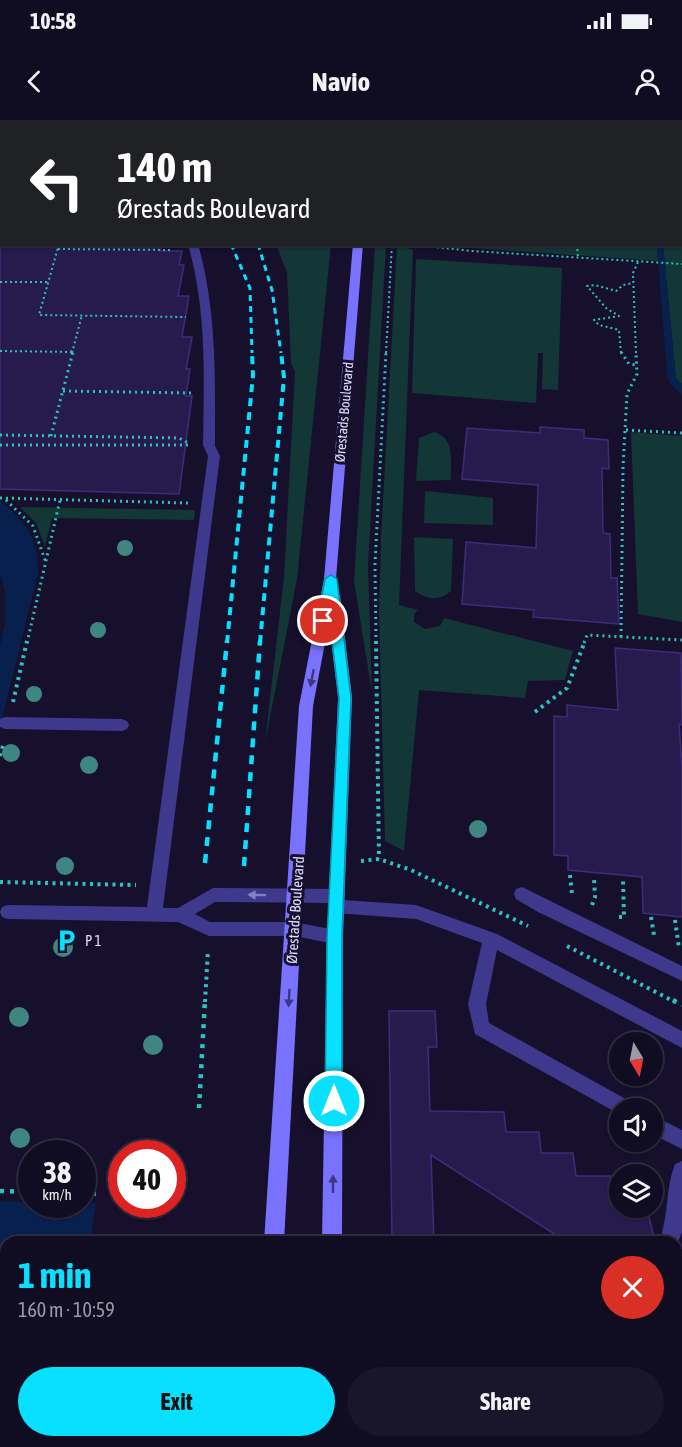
<!DOCTYPE html>
<html lang="en">
<head>
<meta charset="utf-8">
<style>
  :root { --surface:#100c21; --page:#19152a; --text:#f1f3f6; --muted:#9c9ba5; --line:#302c3f; --accent:#07e0ff }
  body { margin:0; font-family:"Asap Condensed",sans-serif; background:var(--page); color:var(--text); height:100vh; display:flex; flex-direction:column; font-size:22px; white-space:nowrap }
  * { box-sizing:border-box; margin:0 }
  p { font-size:20px; color:var(--muted) }
  .icon { flex:none; width:33px; height:33px; fill:none; stroke:currentColor; stroke-width:2; stroke-linecap:round; stroke-linejoin:round }
  .map { position:relative; flex:1; overflow:hidden }
  .sheet { position:absolute; left:0px; top:1116px; width:682px; height:212px; display:flex; flex-direction:column; background:var(--surface); border-radius:18px 18px 0 0; box-shadow:0 2px 4px #0004,0 0 0 2px var(--line) }
  .sheet>* { flex:none }
  .banner { position:absolute; left:0px; top:0px; width:682px; height:126px; box-shadow:0 2px 4px #0004,0 0 0 2px var(--line); background:#202124; color:#fff; overflow:hidden }
  .needle { width:39px; rotate:170deg }
  .fabs { position:absolute; left:609px; top:912px; display:grid; gap:12px }
  .fabs a { display:grid; place-items:center; width:54px; height:54px; border-radius:50%; background:var(--surface); box-shadow:0 2px 4px #0004,0 0 0 2px var(--line); font-size:30px }
  .speed { position:absolute; left:18px; top:1020px; display:flex; gap:12px; font-size:30px; font-weight:700; text-align:center }
  .speed>* { display:grid; place-content:center; width:78px; height:78px; border-radius:50%; background:var(--surface); box-shadow:0 2px 4px #0004,0 0 0 2px var(--line); line-height:1 }
  .speed small { font-size:15px; font-weight:400 }
  .speed .limit { border:9px solid #d22; background:#fff; color:#111 }
  .pin { position:absolute; display:grid; place-items:center; width:51px; height:51px; color:#fff; margin:-26px; border:3px solid #fff; border-radius:50%; box-shadow:0 2px 6px #0007 }
  .me { position:absolute; width:66px; margin:-33px; rotate:0deg; stroke-linejoin:round; filter:drop-shadow(0 0 4px #0008) }
  .turn { display:flex; align-items:center; gap:21px; height:126px; padding:0 18px; font-size:27px }
  .turn .icon { width:78px; height:78px; stroke-width:2.5 }
  .turn b { display:block; font-size:42px; line-height:51px }
  .round { display:grid; place-items:center; flex:none; width:63px; height:63px; border-radius:32px; background:var(--page) }
  .head { display:flex; align-items:center; justify-content:space-between; height:102px; padding:0 18px }
  h1 { font-size:36px; font-weight:700; line-height:45px; color:var(--accent) }
  .action { display:flex; gap:12px; margin-top:auto; padding:12px 18px }
  .action a { flex:1; height:69px; border-radius:36px; background:var(--accent); color:#111; font-size:24px; font-weight:700; line-height:69px; text-align:center }
  .action a+a { background:var(--page); color:var(--text) }
  .status { display:flex; justify-content:space-between; align-items:center; height:42px; padding:0 30px; background:var(--surface); direction:ltr }
  .status svg { height:16px; fill:currentColor }
  header { display:flex; justify-content:space-between; align-items:center; height:78px; padding:0 18px; background:var(--surface); font-size:27px; font-weight:700 }
  .map>svg:first-child { display:block }
  .green { fill:#133636 }
  .water { fill:#08204d }
  .pier { fill:#16102c }
  .building { fill:#271b4e; stroke:#3e2c7b; stroke-width:1.5 }
  .lines { fill:none; stroke-linecap:round; stroke-linejoin:round }
  .path-far3 { stroke:#2bc3be; stroke-width:2; stroke-dasharray:2 3; stroke-linecap:butt }
  .path-far2 { stroke:#2bc3be; stroke-width:3; stroke-dasharray:2 4; stroke-linecap:butt }
  .path-far1 { stroke:#2bc3be; stroke-width:4; stroke-dasharray:3 4.5; stroke-linecap:butt }
  .path { stroke:#2bc3be; stroke-width:4.5; stroke-dasharray:4 6; stroke-linecap:butt }
  .lane { fill:#3e398d; fill-rule:evenodd }
  .street { fill:#3e398d; fill-rule:evenodd }
  .secondary { fill:#7972ff; fill-rule:evenodd }
  .rail-far2 { stroke:#07e0ff; stroke-width:3; stroke-dasharray:6 5; stroke-linecap:butt }
  .rail-far1 { stroke:#07e0ff; stroke-width:4; stroke-dasharray:8 6; stroke-linecap:butt }
  .rail { stroke:#07e0ff; stroke-width:4.5; stroke-dasharray:9 8; stroke-linecap:butt }
  .tree { fill:#3f8682 }
  .oneway { fill:#3e3780 }
  .oneway2 { fill:#8782c0 }
  .route { fill:#07e0ff; stroke:#0592a6; stroke-width:1.5 }
  .labels { text-anchor:middle; dominant-baseline:central; stroke-width:6; stroke-linejoin:round; paint-order:stroke }
  .far-street-label { font-size:14px; fill:#e0dbff; stroke:#16102c }
  .street-label { font-size:15px; fill:#e0dbff; stroke:#16102c }
  .poi-label { font-size:15px; fill:#e0dbff; stroke:#16102c; text-anchor:start }
</style>
</head>
<body>
<div class="status"><b>10:58</b><svg viewBox="0 0 49 12"><path d="M0 12V9h3v3zM5 12V6h3v6zM10 12V3h3v9zM15 12V0h3v12zM26 1h20v11H26zM47 4h2v5h-2z"/></svg></div>
<header><svg class="icon" aria-label="back" viewBox="0 0 24 24"><path d="M15 5l-7 7 7 7"/></svg>Navio<svg class="icon" aria-label="person" viewBox="0 0 24 24"><circle cx="12" cy="8" r="4"/><path d="M4 21q1-7 8-7t8 7"/></svg></header>
<div class="map">
<svg width="682" height="1327" viewBox="0 0 682 1327">
  <rect width="100%" height="100%" fill="#16102c"/>
  <path class="green" d="M 387,0 L 644,0 L 644,1 L 387,2 Z
    M 646,0 L 682,0 L 682,264 L 676,259 L 663,125 L 681,124 L 681,2 Z
    M 276,125 L 331,125 L 297,459 L 265,623 L 284,457 L 295,252 L 291,243 L 287,152 Z
    M 375,125 L 386,125 L 368,445 L 372,573 L 354,461 Z
    M 397,125 L 413,130 L 399,485 L 418,490 L 414,494 L 414,502 L 425,509 L 440,506 L 444,498 L 573,531 L 565,560 L 528,561 L 525,578 L 419,570 L 404,731 L 385,721 L 379,494 L 381,418 Z
    M 429,125 L 657,125 L 658,141 Z
    M 416,139 L 562,148 L 558,270 L 542,269 L 543,233 L 538,233 L 536,283 L 412,273 Z
    M 434,312 C 456,319 450,340 451,360 L 416,361 L 419,318 Z
    M 631,312 L 682,316 L 682,502 L 638,494 Z
    M 425,371 L 493,378 L 493,405 L 424,403 Z
    M 20,387 L 195,390 L 194,400 L 52,398 L 45,427 L 36,403 Z
    M 414,417 L 453,419 L 451,471 C 440,481 427,480 415,471 Z"/>
  <path class="water" d="M 657,125 L 663,125 L 676,259 L 682,264 L 682,275 L 670,264 L 667,254 Z
    M 0,381 C 26,402 39,419 38,453 L 0,607 L 0,525 L 5,503 L 5,473 L 0,452 Z
    M 0,1081 L 31,1082 L 32,1084 L 96,1083 L 90,1122 L 6,1122 L 6,1243 L 0,1240 Z"/>
  <path class="pier" d="M 6,1163 L 6,1246 L 0,1243 L 0,1166 Z"/>
  <path class="building" d="M 0,124 L 162,124 L 160,131 L 182,131 L 179,145 L 184,145 L 178,176 L 189,176 L 182,217 L 192,217 L 186,249 L 190,249 L 186,276 L 192,276 L 179,374 L 0,369 Z
    M 540,307 L 584,310 L 584,318 L 608,320 L 609,349 L 602,348 L 603,413 L 610,414 L 611,458 L 617,458 L 619,504 L 533,497 L 534,490 L 462,484 L 466,422 L 536,428 L 538,365 L 462,359 L 467,308 L 540,313 Z
    M 615,528 L 681,533 L 682,605 L 679,604 L 682,647 L 682,797 L 643,793 L 642,757 L 568,750 L 568,736 L 554,735 L 554,596 L 567,597 L 567,585 L 618,590 Z
    M 389,891 L 435,891 L 437,927 L 428,927 L 430,991 L 504,992 L 506,1012 L 539,1012 L 541,1033 L 573,1033 L 576,1056 L 610,1056 L 613,1078 L 620,1078 L 620,1088 L 647,1088 L 655,1122 L 567,1122 L 431,1035 L 434,1122 L 392,1122 Z"/>
  <g class="lines">
    <path class="path-far3" d="M 59,124 L 39,195 L 186,197
      M 407,124 L 472,131 L 682,144
      M 577,124 L 578,138
      M 58,129 L 173,130
      M 0,162 L 48,162
      M 0,231 L 73,232
      M 72,233 L 82,195
      M 386,233 L 392,124
      M 621,233 L 619,210 L 599,205 L 594,200 L 619,196 L 606,188 L 587,166 L 595,165 L 616,171 L 623,165 L 633,163
      M 636,233 L 633,153 L 638,142"/>
    <path class="path-far2" d="M 70,232 L 73,232
      M 621,232 L 629,244 L 636,245
      M 63,271 L 191,273
      M 626,310 L 682,313
      M 0,315 L 179,318 L 190,324
      M 51,316 L 73,232
      M 0,325 L 188,325
      M 0,378 L 188,383
      M 6,380 L 33,406 L 45,440
      M 621,517 L 623,347 L 627,274 L 637,254 L 636,232
      M 27,523 L 60,380
      M 376,523 L 375,444 L 386,232
      M 584,523 L 587,515 L 682,520"/>
    <path class="path-far1" d="M 376,521 L 379,739
      M 13,582 L 27,521
      M 535,592 L 567,568 L 585,521
      M 0,636 L 4,622
      M 361,741 L 379,739 L 411,750 L 528,806
      M 570,755 L 572,774
      M 0,762 L 136,765
      M 592,785 L 595,777 L 594,757
      M 619,797 L 624,797 L 623,759
      M 651,797 L 654,815
      M 675,800 L 679,828
      M 567,826 L 675,882
      M 205,882 L 208,830"/>
    <path class="path" d="M 673,880 L 682,885
      M 199,988 L 205,880
      M 0,1071 L 32,1072
      M 82,1073 L 98,1074"/>
    <path class="lane" d="M 0,50 L 2,50 L 2,56 L 0,56 Z
      M 209,321 L 213,322 L 220,336 L 163,788 L 178,788 L 213,768 L 337,769 L 343,771 L 345,776 L 343,780 L 416,785 L 497,814 L 682,911 L 682,928 L 497,830 L 486,884 L 489,903 L 631,982 L 634,988 L 620,988 L 619,994 L 475,914 L 468,884 L 482,823 L 416,799 L 336,793 L 330,791 L 328,786 L 329,783 L 215,782 L 195,794 L 210,802 L 294,802 L 335,810 L 341,812 L 343,817 L 341,822 L 335,824 L 294,816 L 209,816 L 178,802 L 8,799 L 2,797 L 0,792 L 2,787 L 8,785 L 147,787 L 208,336 L 203,325 Z
      M 5,597 L 122,599 L 127,601 L 129,605 L 127,609 L 122,611 L 5,609 L 0,607 L 0,599 Z
      M 522,767 L 682,846 L 682,861 L 538,792 L 516,779 L 514,774 L 516,769 Z
      M 652,995 L 682,1010 L 682,1029 L 652,1014 Z
      M 682,1041 L 682,1112 L 676,1127 L 676,1122 L 659,1122 C 669,1096 665,1069 675,1044 Z
      M 0,1291 L 6,1293 L 6,1315 L 0,1313 Z
      M 20,1322 L 47,1322 L 50,1327 L 23,1327 Z
      M 514,1322 L 542,1322 L 545,1327 L 517,1327 Z
      M 572,1322 L 594,1322 L 591,1327 L 569,1327 Z"/>
    <path class="street" d="M 34,0 L 43,0 L 33,2 Z
      M 2,40 L 2,48 L 0,49 L 0,41 Z
      M 188,124 L 198,124 C 217,191 215,257 215,325 L 209,329 L 203,325 C 204,257 207,191 188,124 Z"/>
    <path class="secondary" d="M 349,0 L 357,0 L 358,2 L 349,2 Z
      M 353,124 L 363,124 L 335,471 L 340,475 L 352,578 L 343,817 L 342,1122 L 322,1122 L 327,817 L 338,578 L 329,502 L 313,586 L 284,1122 L 264,1122 L 299,586 L 324,459 Z
      M 250,1322 L 272,1322 L 271,1327 L 249,1327 Z
      M 320,1322 L 341,1322 L 342,1327 L 320,1327 Z"/>
    <path class="rail-far2" d="M 148,0 L 150,2
      M 231,124 L 250,168 L 252,233
      M 258,124 L 272,170 L 281,233"/>
    <path class="rail-far1" d="M 227,523 L 253,255 L 252,232
      M 260,523 L 284,257 L 281,232"/>
    <path class="rail" d="M 205,743 L 227,521
      M 244,746 L 260,521"/>
  </g>
  <g class="tree">
    <circle cx="125" cy="428" r="8"/>
    <circle cx="98" cy="510" r="8"/>
    <circle cx="34" cy="574" r="8"/>
    <circle cx="11" cy="633" r="9"/>
    <circle cx="89" cy="645" r="9"/>
    <circle cx="478" cy="709" r="9"/>
    <circle cx="65" cy="746" r="9"/>
    <circle cx="63" cy="827" r="10"/>
    <circle cx="19" cy="897" r="10"/>
    <circle cx="153" cy="925" r="10"/>
    <circle cx="20" cy="1018" r="10"/>
  </g>
  <defs><path id="oneway-solid" d="M-6-.8H1V-3.2L6.5 0L1 3.2V.8H-6Z" transform="scale(1.5)"/></defs>
  <g class="oneway">
    <use href="#oneway-solid" transform="translate(312 558) rotate(101)"/>
    <use href="#oneway-solid" transform="translate(289 878) rotate(93)"/>
    <use href="#oneway-solid" transform="translate(333 1064) rotate(-90)"/>
  </g>
  <use class="oneway2" href="#oneway-solid" transform="translate(257 775) rotate(-179)"/>
  <path class="route" d="M 331,455 L 337,459 L 351,578 L 342,817 L 342,981 L 339,987 L 334,989 L 328,987 L 325,981 L 327,817 L 339,578 L 329,498 L 327,504 L 323,506 L 317,501 L 325,459 Z"/>
  <defs>
    <symbol id="parking-bare" viewBox="-9 -9 18 18"><path d="M-3.5-5.5H1a3.5 3.5 0 0 1 0 7H-1V5.5H-3.5ZM-1-3.4V-.6H.8a1.4 1.4 0 0 0 0-2.8Z" fill="#07e0ff" stroke="#16102c" stroke-width="2.5" paint-order="stroke"/></symbol>
  </defs>
  <g fill-rule="evenodd">
    <use href="#parking-bare" x="50" y="804" width="33" height="33"/>
  </g>
  <g class="labels">
    <g class="far-street-label">
      <text transform="translate(344 292) rotate(-85)">Ørestads Boulevard</text>
    </g>
    <g class="street-label">
      <text transform="translate(295 790) rotate(-86)">Ørestads Boulevard</text>
    </g>
    <g class="poi-label">
      <text x="85" y="820">P 1</text>
    </g>
  </g>
</svg>
<div class="fabs">
<a><svg class="needle" viewBox="-14 -14 28 28"><path d="M0-13l5 13h-10z" fill="#e53935"/><path d="M0 13l5-13h-10z" fill="#9c9ba5"/></svg></a>
<a><svg class="icon" aria-label="sound" viewBox="0 0 24 24"><path d="M4 9h4l5-4v14l-5-4H4zM17 9q2 3 0 6"/></svg></a>
<a><svg class="icon" aria-label="layers" viewBox="0 0 24 24"><path d="M12 4l9 5-9 5-9-5zM3 14l9 5 9-5"/></svg></a>
</div>
<div class="speed"><div>38<small>km/h</small></div><div class="limit">40</div></div>
<div class="pin" style="left:323px;top:501px;background:#d93025"><svg class="icon" aria-label="arrive" viewBox="0 0 24 24"><path d="M6 21V4h12l-3 4 3 4H6"/></svg></div>
<svg class="me" style="left:334px;top:981px" viewBox="-20 -20 40 40"><circle r="17" fill="#07e0ff" stroke="#fff" stroke-width="3"/><path d="M0-11L8 9 0 5-8 9z" fill="#fff"/></svg>
<div class="banner">
<div class="turn"><svg class="icon" aria-label="left" viewBox="0 0 24 24"><path d="M17 20v-9H6M10 6l-5 5 5 5"/></svg><div><b>140 m</b>Ørestads Boulevard</div></div>
</div>
<section class="sheet">
<div class="head"><div><h1>1 min</h1><p>160 m · 10:59</p></div><a class="round" style="background:#d93025;color:#fff"><svg class="icon" aria-label="close" viewBox="0 0 24 24"><path d="M6 6l12 12M18 6L6 18"/></svg></a></div>
<div class="action"><a>Exit</a><a>Share</a></div>
</section>
</div>
</body>
</html>
